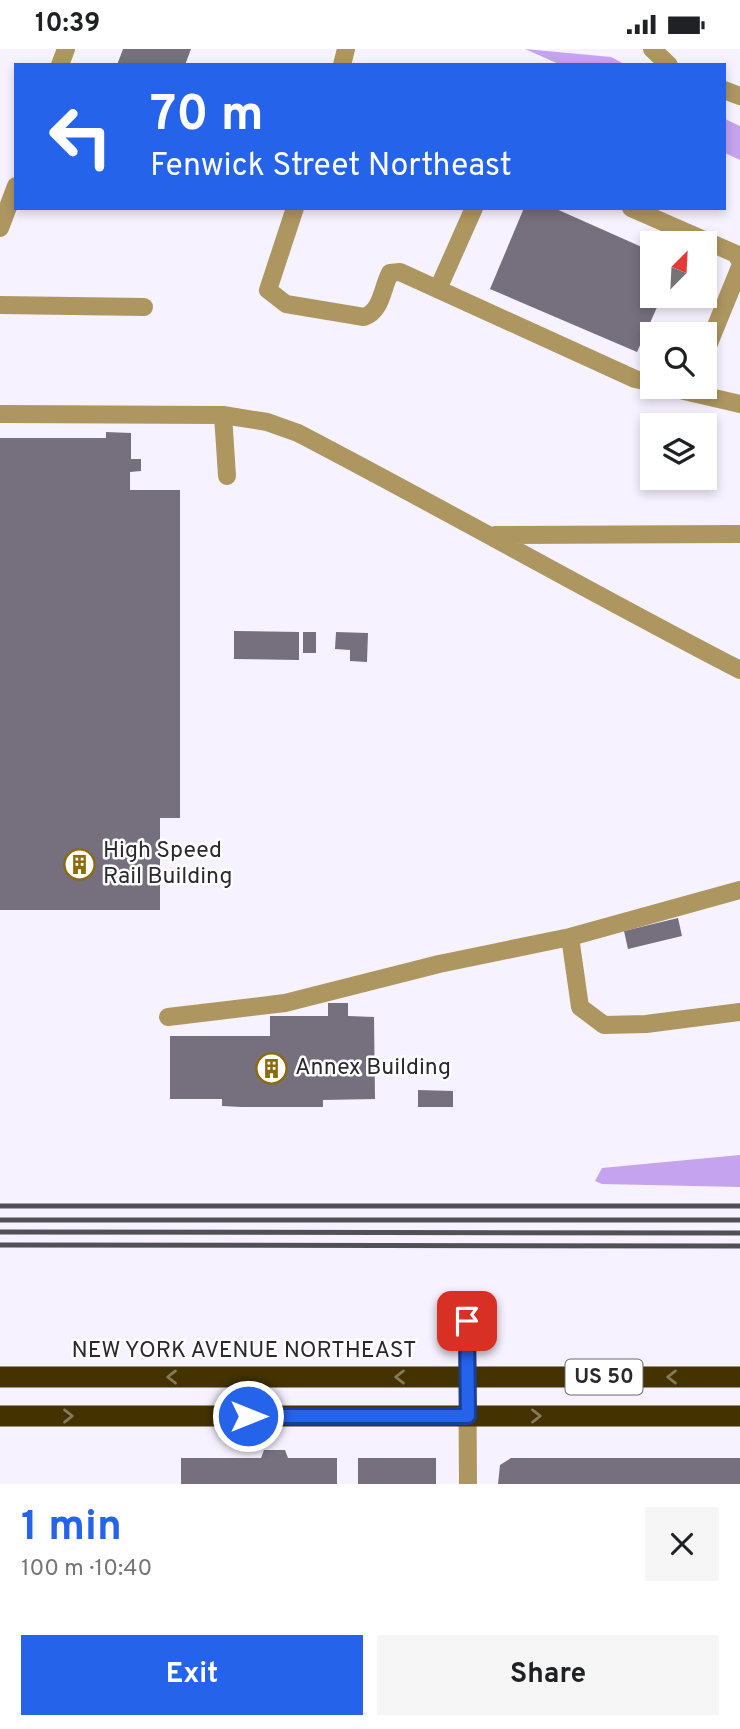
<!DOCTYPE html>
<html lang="en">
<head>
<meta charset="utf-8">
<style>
  :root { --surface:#fff; --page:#f6f6f6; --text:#202124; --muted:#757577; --accent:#2563eb }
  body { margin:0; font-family:Overpass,sans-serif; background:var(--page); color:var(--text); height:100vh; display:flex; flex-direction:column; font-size:26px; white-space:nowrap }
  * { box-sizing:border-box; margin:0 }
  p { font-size:23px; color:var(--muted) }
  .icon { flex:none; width:38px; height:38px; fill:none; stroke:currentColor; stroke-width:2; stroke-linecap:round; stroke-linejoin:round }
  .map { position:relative; height:1435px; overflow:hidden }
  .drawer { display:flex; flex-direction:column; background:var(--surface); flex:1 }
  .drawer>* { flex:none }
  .banner { position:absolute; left:14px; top:14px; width:712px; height:147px; border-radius:0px; box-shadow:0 4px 10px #0003; background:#2563eb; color:#fff; overflow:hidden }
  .needle { width:46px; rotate:24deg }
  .fabs { position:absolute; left:640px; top:182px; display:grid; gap:14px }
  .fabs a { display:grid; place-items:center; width:77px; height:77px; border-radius:0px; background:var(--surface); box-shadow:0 4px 10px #0003; font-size:35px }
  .pin { position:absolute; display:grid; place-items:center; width:60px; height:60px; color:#fff; margin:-30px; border-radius:14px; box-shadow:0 4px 10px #0006 }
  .me { position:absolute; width:77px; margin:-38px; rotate:90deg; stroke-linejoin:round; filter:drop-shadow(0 0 5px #0008) }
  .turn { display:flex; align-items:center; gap:24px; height:147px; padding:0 21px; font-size:32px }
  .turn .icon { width:91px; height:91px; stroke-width:2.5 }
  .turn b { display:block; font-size:49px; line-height:60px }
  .round { display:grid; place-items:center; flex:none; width:74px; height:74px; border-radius:0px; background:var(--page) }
  .summary { display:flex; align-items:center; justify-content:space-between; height:119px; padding:0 21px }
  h1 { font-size:42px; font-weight:700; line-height:52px; color:var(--accent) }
  .action { display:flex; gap:14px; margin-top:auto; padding:14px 21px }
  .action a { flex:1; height:80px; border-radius:0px; background:var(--accent); color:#fff; font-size:28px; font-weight:700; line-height:80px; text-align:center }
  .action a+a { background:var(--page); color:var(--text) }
  .status { display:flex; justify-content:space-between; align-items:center; height:49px; padding:0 35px; background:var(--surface); direction:ltr }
  .status svg { height:19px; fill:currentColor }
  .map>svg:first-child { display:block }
  .forest { fill:#c5a3ef }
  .building { fill:#76707e }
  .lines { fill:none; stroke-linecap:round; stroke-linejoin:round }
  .minor { stroke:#ad9660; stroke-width:18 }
  .highway { stroke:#443200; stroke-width:21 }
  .rail { stroke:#525057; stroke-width:5 }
  .oneway { stroke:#857a59 }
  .route-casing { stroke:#184099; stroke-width:18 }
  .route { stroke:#2563eb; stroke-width:12 }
  .labels { text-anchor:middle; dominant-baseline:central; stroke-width:5; stroke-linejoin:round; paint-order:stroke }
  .shield { fill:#fff; stroke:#6b696d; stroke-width:2 }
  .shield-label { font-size:21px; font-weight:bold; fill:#2b292f }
  .poi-label { font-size:23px; fill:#2b292f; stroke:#fff; text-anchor:start }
  .street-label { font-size:23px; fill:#2b292f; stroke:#fff }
</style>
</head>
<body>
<div class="status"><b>10:39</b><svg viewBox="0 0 49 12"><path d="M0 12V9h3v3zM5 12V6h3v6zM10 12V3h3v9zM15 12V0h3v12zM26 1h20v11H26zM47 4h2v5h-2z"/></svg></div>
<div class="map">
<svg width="740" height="1435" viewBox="0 0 740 1435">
  <rect width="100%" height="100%" fill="#f7f2ff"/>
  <path class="forest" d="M 525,0 L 611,8 L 626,16 L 561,16 Z
    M 725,70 L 740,77 L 740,111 L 725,104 Z
    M 740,1106 L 740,1138 L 602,1135 L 595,1132 L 602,1119 Z"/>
  <path class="building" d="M 123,0 L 191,0 L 185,16 L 117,16 Z
    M 524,159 L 554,159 L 653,203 L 653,247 L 662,247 L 637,303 L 490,240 Z
    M 106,383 L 131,384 L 131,410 L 141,410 L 141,422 L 130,423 L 130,441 L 180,441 L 180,769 L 160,769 L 160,861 L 0,861 L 0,389 L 106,389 Z
    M 234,582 L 299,583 L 299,611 L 234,610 Z
    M 303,583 L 316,583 L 316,604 L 303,604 Z
    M 336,583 L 368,584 L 367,613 L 350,612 L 350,601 L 335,600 Z
    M 678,869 L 682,887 L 628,900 L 624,882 Z
    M 328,954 L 348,954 L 348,967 L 374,968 L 375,1050 L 323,1051 L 323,1058 L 241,1058 L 222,1057 L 222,1050 L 170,1050 L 170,987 L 270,987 L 270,967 L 328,967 Z
    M 418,1041 L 453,1042 L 453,1058 L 418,1058 Z
    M 264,1401 L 285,1401 L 288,1409 L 337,1409 L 337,1435 L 181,1435 L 181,1409 L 261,1409 Z
    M 358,1409 L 436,1409 L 436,1435 L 358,1435 Z
    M 511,1409 L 740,1409 L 740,1435 L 498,1435 L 500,1416 Z"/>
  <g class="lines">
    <path class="minor" d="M 652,0 L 669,16
      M 60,16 L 66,0
      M 342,16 L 346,0
      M 724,41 L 740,47
      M 295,159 L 268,241 L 286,255 L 364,268 C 382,262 382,239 390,224 L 400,223 L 635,330 L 653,334
      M 631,159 L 736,205 L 740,212
      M 0,179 L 16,137
      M 438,240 L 474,159
      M 0,256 L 144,258
      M 705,304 L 740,218
      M 667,338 L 740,355
      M 0,365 L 223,366 L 267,373 L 298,384 C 446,461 591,544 740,621
      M 223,366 L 227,427
      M 495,486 L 740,485
      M 570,888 L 580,958 L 604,976 L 646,975 L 740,963
      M 168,968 L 285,954 L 439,915 L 570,888 L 740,841
      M 467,1272 L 468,1435"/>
    <path class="highway" d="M 0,1328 L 740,1328
      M 0,1367 L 740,1367"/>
    <path class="rail" d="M 0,1157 L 740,1157
      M 0,1171 L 740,1171
      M 0,1183 L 740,1184
      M 0,1196 L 740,1197"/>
  </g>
  <defs><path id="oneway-chevron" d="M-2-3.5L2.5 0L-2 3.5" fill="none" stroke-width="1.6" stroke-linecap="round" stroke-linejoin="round" transform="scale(1.75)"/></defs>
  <g class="oneway">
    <use href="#oneway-chevron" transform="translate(172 1328) rotate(-180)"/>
    <use href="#oneway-chevron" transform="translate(400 1328) rotate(-180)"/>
    <use href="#oneway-chevron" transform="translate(672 1328) rotate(180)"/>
    <use href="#oneway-chevron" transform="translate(68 1367)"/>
    <use href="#oneway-chevron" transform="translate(536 1367)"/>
  </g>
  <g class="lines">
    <defs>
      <path id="route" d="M 248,1367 L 468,1367 L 467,1272"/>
    </defs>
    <use href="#route" class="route-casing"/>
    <use href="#route" class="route"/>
  </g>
  <defs>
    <symbol id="building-ring" viewBox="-11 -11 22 22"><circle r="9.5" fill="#fff" stroke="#8b6b0c" stroke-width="1.5"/><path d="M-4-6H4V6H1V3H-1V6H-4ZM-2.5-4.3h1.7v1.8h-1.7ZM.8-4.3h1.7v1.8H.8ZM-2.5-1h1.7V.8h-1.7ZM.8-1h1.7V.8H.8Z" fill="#8b6b0c"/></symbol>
  </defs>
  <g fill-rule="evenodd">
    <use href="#building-ring" x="62" y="798" width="35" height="35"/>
    <use href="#building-ring" x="254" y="1002" width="35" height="35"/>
  </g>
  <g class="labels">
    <rect class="shield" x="565.5" y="1310.5" width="77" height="35" rx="5"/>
    <g class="shield-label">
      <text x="604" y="1328">US 50</text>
    </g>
    <g class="poi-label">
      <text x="103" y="802">High Speed<tspan x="103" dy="26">Rail Building</tspan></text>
      <text x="295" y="1019">Annex Building</text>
    </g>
    <g class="street-label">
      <text x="244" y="1302">NEW YORK AVENUE NORTHEAST</text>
    </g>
  </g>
</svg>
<div class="fabs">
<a><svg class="needle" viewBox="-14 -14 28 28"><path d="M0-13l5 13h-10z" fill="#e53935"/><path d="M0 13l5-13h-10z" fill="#757577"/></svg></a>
<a><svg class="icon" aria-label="search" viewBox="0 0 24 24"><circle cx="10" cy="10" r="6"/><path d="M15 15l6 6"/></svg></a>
<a><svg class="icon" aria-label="layers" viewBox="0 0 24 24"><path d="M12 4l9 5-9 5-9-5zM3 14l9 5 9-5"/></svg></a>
</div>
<div class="pin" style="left:467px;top:1272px;background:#d93025"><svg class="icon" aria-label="arrive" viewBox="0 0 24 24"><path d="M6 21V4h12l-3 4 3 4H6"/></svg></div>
<svg class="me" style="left:248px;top:1367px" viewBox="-20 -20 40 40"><circle r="17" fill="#2563eb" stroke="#fff" stroke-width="3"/><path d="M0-11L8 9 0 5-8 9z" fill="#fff"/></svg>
<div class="banner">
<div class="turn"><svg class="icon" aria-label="left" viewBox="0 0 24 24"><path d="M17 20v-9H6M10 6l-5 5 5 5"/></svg><div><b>70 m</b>Fenwick Street Northeast</div></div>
</div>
</div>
<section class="drawer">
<div class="summary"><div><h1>1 min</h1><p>100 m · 10:40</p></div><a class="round"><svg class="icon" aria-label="close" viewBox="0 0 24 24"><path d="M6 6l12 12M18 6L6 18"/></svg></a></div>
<div class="action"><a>Exit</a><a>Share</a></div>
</section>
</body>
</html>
